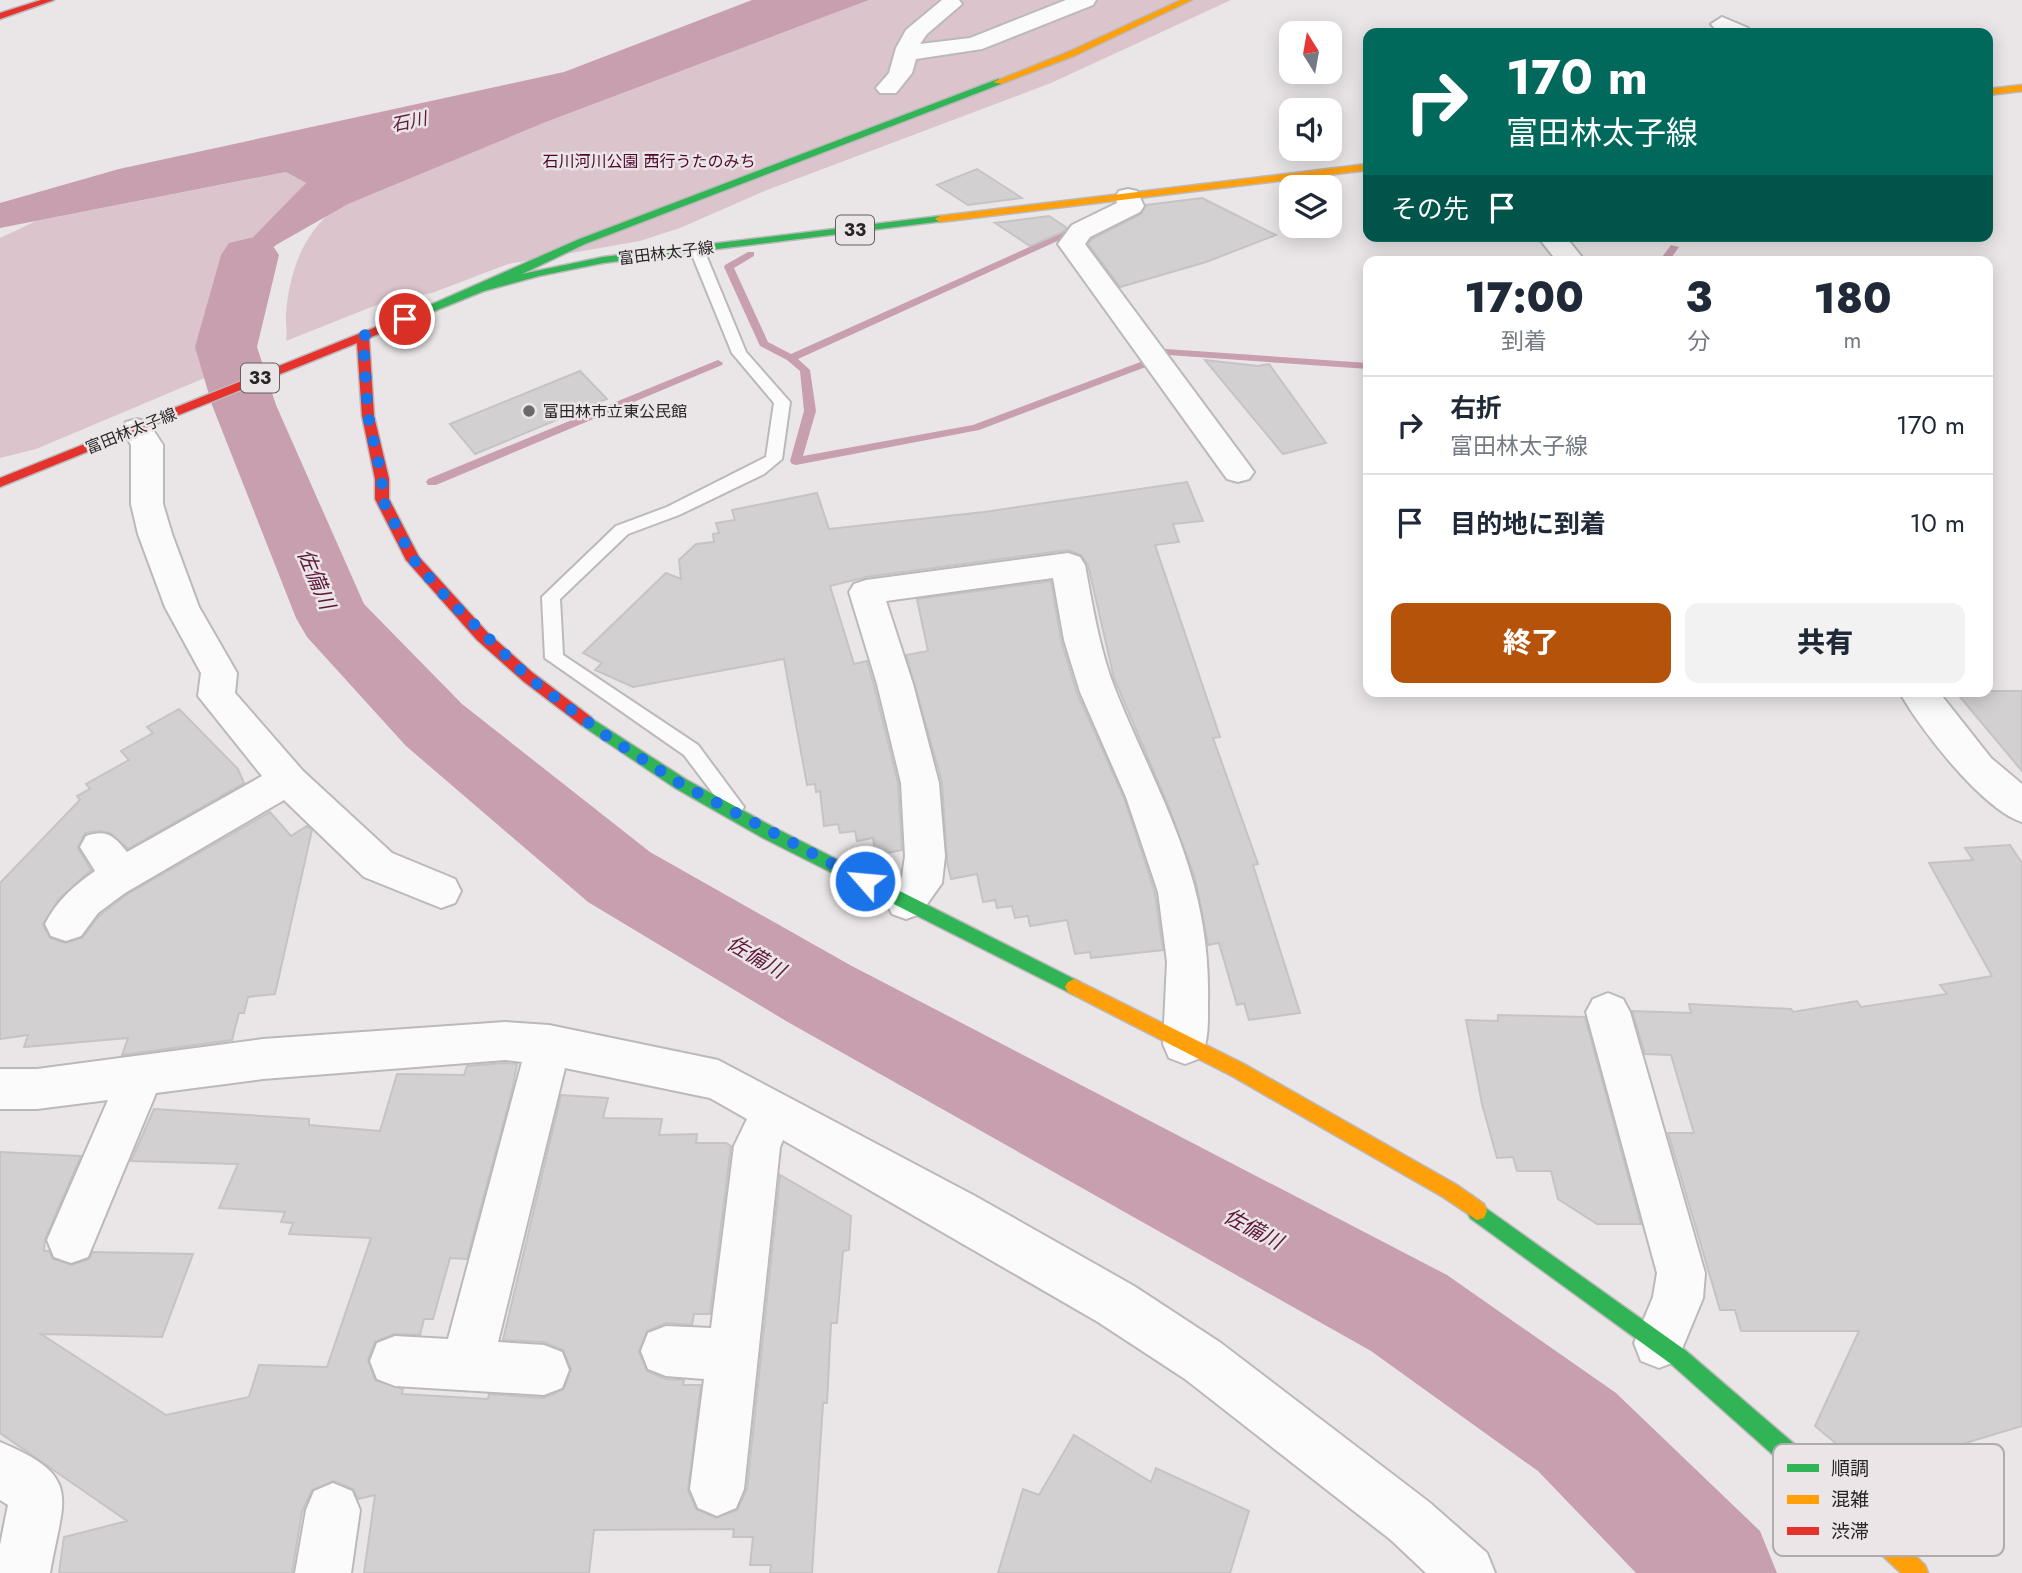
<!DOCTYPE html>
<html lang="ja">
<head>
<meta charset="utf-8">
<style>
  :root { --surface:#fff; --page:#f2f2f3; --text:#1f2937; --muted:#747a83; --line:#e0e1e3; --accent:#b45309 }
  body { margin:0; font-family:Jost,"Noto Sans JP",sans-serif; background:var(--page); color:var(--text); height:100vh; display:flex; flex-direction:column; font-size:26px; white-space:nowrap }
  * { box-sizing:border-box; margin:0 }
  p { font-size:23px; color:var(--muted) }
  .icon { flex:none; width:38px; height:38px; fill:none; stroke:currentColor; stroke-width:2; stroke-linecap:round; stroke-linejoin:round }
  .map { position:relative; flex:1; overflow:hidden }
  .drawer { position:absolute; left:1363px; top:256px; width:630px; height:441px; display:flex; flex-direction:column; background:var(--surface); border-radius:14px; box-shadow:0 4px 18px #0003 }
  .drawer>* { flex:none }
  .top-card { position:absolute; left:1363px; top:28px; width:630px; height:214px; border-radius:14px; box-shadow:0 4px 18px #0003; background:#00695c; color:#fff; overflow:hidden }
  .needle { width:46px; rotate:349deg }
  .buttons { position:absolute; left:1279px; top:21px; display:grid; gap:14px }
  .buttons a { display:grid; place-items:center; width:63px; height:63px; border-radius:14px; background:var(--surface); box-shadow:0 4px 18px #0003; font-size:35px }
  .pin { position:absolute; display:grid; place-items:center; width:60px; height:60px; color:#fff; margin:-30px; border:4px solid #fff; border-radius:50%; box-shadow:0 2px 7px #0007 }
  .me { position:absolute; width:77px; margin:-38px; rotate:297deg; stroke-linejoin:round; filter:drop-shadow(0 0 5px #0008) }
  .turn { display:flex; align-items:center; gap:24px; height:147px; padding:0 28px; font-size:32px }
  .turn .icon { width:91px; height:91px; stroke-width:2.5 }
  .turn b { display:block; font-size:49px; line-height:60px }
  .then { display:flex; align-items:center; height:66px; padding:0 28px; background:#0003; gap:14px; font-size:26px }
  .eta { display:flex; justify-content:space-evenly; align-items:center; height:119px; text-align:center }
  .eta b { font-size:42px; font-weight:800; line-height:49px }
  .primary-button { display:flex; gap:14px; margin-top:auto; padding:14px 28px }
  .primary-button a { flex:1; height:80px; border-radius:14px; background:var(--accent); color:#fff; font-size:28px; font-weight:800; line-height:80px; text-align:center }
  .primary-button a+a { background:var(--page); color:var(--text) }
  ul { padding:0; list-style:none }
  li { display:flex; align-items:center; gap:21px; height:98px; padding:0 28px; border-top:2px solid var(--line) }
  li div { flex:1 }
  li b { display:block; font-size:26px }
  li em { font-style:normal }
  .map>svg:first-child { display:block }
  .green { fill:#dbc4cc }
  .water { fill:#c89faf }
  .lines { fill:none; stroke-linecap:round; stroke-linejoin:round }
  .stream { fill:#c89faf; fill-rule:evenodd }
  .river { fill:#c89faf; fill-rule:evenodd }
  .building { fill:#d2d0d1; stroke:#c6c3c4; stroke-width:2 }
  .lane-casing { stroke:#bbb9ba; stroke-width:4 }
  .street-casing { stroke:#bbb9ba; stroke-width:4 }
  .fast-casing { stroke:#bbb9ba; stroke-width:3 }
  .slow-casing { stroke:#bbb9ba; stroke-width:3 }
  .jam-casing { stroke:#bbb9ba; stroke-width:3 }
  .lane { fill:#fcfbfc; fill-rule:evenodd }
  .street { fill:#fcfbfc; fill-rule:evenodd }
  .fast { fill:#30b455; fill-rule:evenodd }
  .slow { fill:#ff9f0a; fill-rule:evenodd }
  .jam { fill:#e5322d; fill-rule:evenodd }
  .route { stroke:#1a73e8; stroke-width:12; stroke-dasharray:0 21.6 }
  .poi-dot { fill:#6b6969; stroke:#ebe5e7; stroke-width:2.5 }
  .labels { text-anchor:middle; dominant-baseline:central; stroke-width:5; stroke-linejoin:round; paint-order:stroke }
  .far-park-label { font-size:16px; fill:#4e082e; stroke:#ebe5e7 }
  .far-street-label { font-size:16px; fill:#272525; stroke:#ebe5e7 }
  .far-poi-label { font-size:16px; fill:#272525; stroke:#ebe5e7; text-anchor:start }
  .far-water-label { font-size:18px; font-style:italic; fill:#5d183a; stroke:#ebe5e7 }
  .shield { fill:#ebe5e7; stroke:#625f5f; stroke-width:2 }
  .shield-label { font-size:18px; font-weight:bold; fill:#272525 }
  .water-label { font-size:21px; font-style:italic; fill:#5d183a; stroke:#ebe5e7 }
  .key { fill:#ebe5e7; stroke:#b0abad; stroke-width:2 }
  .key-label { font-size:19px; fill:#272525 }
</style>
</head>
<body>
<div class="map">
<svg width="2022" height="1573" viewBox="0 0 2022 1573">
  <rect width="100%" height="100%" fill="#eae6e8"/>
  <path class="green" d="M 869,0 L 1231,0 L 1051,83 L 767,190 L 680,228 L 640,241 L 508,264 L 432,293 L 389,300 L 286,341 C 288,332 285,323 286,314 C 289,274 302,234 335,209 L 546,122 Z
    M 286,172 L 306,183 L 227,270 L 214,352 L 226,369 L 36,449 L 0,458 L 0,238 L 36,221 Z"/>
  <path class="water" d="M 752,0 L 869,0 L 546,122 L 348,204 L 276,245 L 257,263 L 237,345 L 241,362 L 226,369 L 214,352 L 229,262 L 306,183 L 286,172 L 0,228 L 0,203 L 119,169 L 564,72 Z"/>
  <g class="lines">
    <path class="stream" d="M 1083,223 L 1086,224 L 1086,228 L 798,359 L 810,370 L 816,411 L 803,456 L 973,425 L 1143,361 L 1166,349 L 1368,363 L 1368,369 L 1168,355 L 1151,365 L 979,430 L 796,465 L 792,464 L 790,461 L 804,411 L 800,371 L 787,360 L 760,346 L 724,267 L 725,265 L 748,252 L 754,252 L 754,256 L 734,268 L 768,342 L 791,354 Z
      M 1671,245 L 1679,247 L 1669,261 L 1659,261 Z
      M 718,360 L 723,363 L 722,365 L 436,485 L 428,485 L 426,482 L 428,479 Z"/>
    <path class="river" d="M 250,238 L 271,243 L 279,255 L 257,347 L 276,405 L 364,604 L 462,704 L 650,852 L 850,965 L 1447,1275 L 1616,1393 L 1760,1531 L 1777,1573 L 1636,1573 L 1538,1471 L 1371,1351 L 786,1021 L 588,902 L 406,746 L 307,637 L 296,618 L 212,405 L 195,347 L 221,255 L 229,243 Z"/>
  </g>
  <path class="building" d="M 977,169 L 1022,198 L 968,205 L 937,185 Z
    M 1202,198 L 1276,235 L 1206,262 L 1120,287 L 1088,244 L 1092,239 L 1141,214 L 1146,205 Z
    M 1049,216 L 1067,228 L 1063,232 L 1030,246 L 995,223 Z
    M 1205,360 L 1258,366 L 1269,364 L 1326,443 L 1283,454 Z
    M 580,371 L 607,399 L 475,454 L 450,424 Z
    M 1187,482 L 1203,521 L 1173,524 L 1179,542 L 1155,545 L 1220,737 L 1213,738 L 1258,864 L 1253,865 L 1300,1013 L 1249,1020 L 1244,1003 L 1237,1005 L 1219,943 L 1208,945 L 1195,878 L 1168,805 L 1114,678 L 1088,565 L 1081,555 L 1068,550 L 866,577 L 830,586 L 854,664 L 867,661 L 874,685 L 898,783 L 902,850 L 876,855 L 873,838 L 857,841 L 855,831 L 840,833 L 838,824 L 824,826 L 820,791 L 816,792 L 815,784 L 807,785 L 784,659 L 633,687 L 595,670 L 602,663 L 583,653 L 666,573 L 681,579 L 679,560 L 696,544 L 714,542 L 713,534 L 719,533 L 716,523 L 735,520 L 732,510 L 817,493 L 829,529 L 984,512 Z
    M 1051,581 L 1061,640 L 1077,693 L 1124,798 L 1155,893 L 1163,950 L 1091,958 L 1090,952 L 1075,954 L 1067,920 L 1030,926 L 1028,916 L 1015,918 L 1012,906 L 997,908 L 995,900 L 983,902 L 977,874 L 951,879 L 947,862 L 942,782 L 906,655 L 928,651 L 917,599 Z
    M 1955,691 L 2022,691 L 2022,771 Z
    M 179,709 L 238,769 L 244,783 L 128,849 L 110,833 L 99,831 L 85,833 L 78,848 L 91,870 L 59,899 L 43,925 L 50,938 L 65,943 L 82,938 L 100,915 L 126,895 L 270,812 L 291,836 L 307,826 L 312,830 L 275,994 L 248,997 L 244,1013 L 239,1013 L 232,1040 L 122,1055 L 128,1038 L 24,1047 L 28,1035 L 0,1039 L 0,883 L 80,800 L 77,796 L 90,789 L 86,784 L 129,760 L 121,751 L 153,733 L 147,727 Z
    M 2010,845 L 2022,863 L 2022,1426 L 1870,1472 L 1815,1426 L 1859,1331 L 1741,1331 L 1735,1310 L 1720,1310 L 1668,1133 L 1694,1133 L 1671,1055 L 1645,1054 L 1632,1011 L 1691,1013 L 1689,1004 L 1791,1009 L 1793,1012 L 1857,1001 L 1861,1007 L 1947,994 L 1940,985 L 1992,976 L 1929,863 L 1973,860 L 1965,848 Z
    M 1498,1015 L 1585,1017 L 1641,1224 L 1597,1224 L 1558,1199 L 1551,1171 L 1517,1171 L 1513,1157 L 1497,1158 L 1482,1104 L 1466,1020 L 1498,1021 Z
    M 505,1063 L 517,1064 L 512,1091 L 467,1259 L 450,1258 L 433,1319 L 424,1319 L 420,1335 L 394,1334 L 375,1342 L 368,1360 L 375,1380 L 403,1389 L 402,1394 L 488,1399 L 489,1394 L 544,1398 L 564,1389 L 571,1369 L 563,1350 L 544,1342 L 503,1340 L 561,1095 L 608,1098 L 603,1118 L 662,1119 L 659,1135 L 697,1134 L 696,1143 L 726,1143 L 731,1146 L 710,1314 L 694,1314 L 692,1325 L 666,1323 L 647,1331 L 639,1352 L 647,1371 L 666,1379 L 684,1380 L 683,1385 L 701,1385 L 688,1490 L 696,1509 L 716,1518 L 737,1510 L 747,1489 L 780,1175 L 851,1216 L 849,1250 L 843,1251 L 837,1323 L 831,1323 L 827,1403 L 823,1403 L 812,1573 L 770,1573 L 771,1565 L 750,1565 L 753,1537 L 733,1537 L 734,1529 L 594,1530 L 589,1573 L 364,1573 L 375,1495 L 358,1499 L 353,1489 L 334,1481 L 312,1490 L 302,1512 L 292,1573 L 59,1573 L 64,1537 L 127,1521 L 0,1433 L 0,1152 L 81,1156 L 45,1239 L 44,1251 L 49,1251 L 53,1259 L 72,1265 L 89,1259 L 93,1252 L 193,1254 L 162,1337 L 41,1334 L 166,1415 L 249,1397 L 259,1365 L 327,1367 L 371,1238 L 289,1234 L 293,1223 L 281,1222 L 285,1212 L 219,1208 L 238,1164 L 131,1161 L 154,1109 L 309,1119 L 309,1125 L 380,1131 L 397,1074 L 464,1075 L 467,1066 Z
    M 1074,1435 L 1151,1482 L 1156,1468 L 1249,1511 L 1230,1573 L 998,1573 L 1023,1489 L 1039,1495 Z"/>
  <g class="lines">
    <defs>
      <path id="lane" d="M 697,246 L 704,250 L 746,352 L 790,402 L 782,459 L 764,474 L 679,515 L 628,534 L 560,599 L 563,655 L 698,745 L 744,807 L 741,812 L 727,812 L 684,755 L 545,658 L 542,597 L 616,526 L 667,507 L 766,457 L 774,403 L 732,353 L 690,250 Z"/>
      <path id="street" d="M 942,0 L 959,0 L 962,4 L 927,34 L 920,44 L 970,38 L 1066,0 L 1096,0 L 1093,5 L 982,49 L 916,59 L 912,73 L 896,93 L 880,93 L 876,88 L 889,73 L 896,48 L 906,30 Z
        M 1722,17 L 1748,28 L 1751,33 C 1737,34 1720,37 1711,24 Z
        M 1128,189 L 1137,191 L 1144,206 L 1140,212 L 1090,237 L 1085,244 L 1249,465 L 1254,472 L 1249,479 L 1238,482 L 1227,479 L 1058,244 L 1072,225 L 1117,203 L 1115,197 L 1119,191 Z
        M 1537,236 L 1565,236 L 1585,261 L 1557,261 Z
        M 137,419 L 148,422 L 163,445 L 163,504 L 172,534 L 199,607 L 237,673 L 235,693 L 303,771 L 392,853 L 455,879 L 461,891 L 455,903 L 441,908 L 364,877 L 284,800 L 125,893 L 98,913 L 81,936 L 66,941 L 51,936 L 45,924 C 57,900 74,886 95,871 L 80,847 L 86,836 C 107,829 114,836 127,852 L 262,776 L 198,696 L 201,673 L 165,607 L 138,534 L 131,504 L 131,445 L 122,429 L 126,422 Z
        M 1068,553 L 1080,557 L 1085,565 C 1093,608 1100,653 1117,694 C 1161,801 1211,879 1208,1001 C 1208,1021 1209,1039 1201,1058 L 1185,1064 L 1169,1058 L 1163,1044 L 1167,962 L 1158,892 L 1126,797 L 1080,692 L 1064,640 L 1053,578 L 886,601 L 913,684 L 939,783 L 945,856 L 942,883 L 920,914 L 906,919 L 892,914 L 886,902 L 902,877 L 905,856 L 901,783 L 877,684 L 849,592 L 854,584 L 866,580 Z
        M 1899,691 L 1938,691 L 1991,758 L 2022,784 L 2022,822 C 1983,810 1919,728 1899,691 Z
        M 1608,993 L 1623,999 L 1630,1012 L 1705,1273 L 1703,1298 L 1677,1361 L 1659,1368 L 1641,1361 L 1634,1343 L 1653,1297 L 1657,1273 L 1586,1012 L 1593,999 Z
        M 505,1022 L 549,1025 L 718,1060 L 975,1196 L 1134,1286 L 1221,1343 L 1429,1502 L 1487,1553 L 1495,1573 L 1426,1573 L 1391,1540 L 1185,1379 L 1098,1322 L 783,1140 L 780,1147 L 744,1489 L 736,1508 L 717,1516 L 698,1508 L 690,1489 L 704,1379 L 666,1376 L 648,1369 L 641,1351 L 648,1333 L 666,1326 L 711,1328 L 734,1146 L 747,1119 L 710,1098 L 565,1068 L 498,1342 L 544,1345 L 562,1352 L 569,1370 L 562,1388 L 544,1395 L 395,1386 L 377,1379 L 370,1361 L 377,1343 L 395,1336 L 448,1339 L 522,1062 L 505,1060 L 263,1079 L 156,1093 L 88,1257 L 71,1263 L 54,1257 L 47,1240 L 108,1100 L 37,1109 L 0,1109 L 0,1069 L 37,1069 L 263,1039 Z
        M 0,1442 C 84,1477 63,1497 50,1573 L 0,1573 L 0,1545 L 8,1505 L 0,1500 Z
        M 333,1483 L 352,1491 L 360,1510 L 351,1573 L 295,1573 L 306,1510 L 314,1491 Z"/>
      <path id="fast" d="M 998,79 L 1003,82 L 1001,84 L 585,244 L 522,274 L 603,257 L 940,216 L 945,219 L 944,221 L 603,263 L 539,276 L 484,291 L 395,327 L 387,327 L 385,325 L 577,240 Z
        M 586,715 L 687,780 L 775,828 L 1080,982 L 1083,987 L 1080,992 L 1074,995 L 1068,992 L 763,838 L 675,788 L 581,725 L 578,721 L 581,717 Z
        M 1477,1202 L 1685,1350 L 1813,1460 L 1816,1468 L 1813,1476 L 1805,1479 L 1797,1476 L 1671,1364 L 1470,1218 L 1467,1211 L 1470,1204 Z"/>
      <path id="slow" d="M 1181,0 L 1192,0 L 1074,56 L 1001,84 L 993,82 L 1068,52 Z
        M 2022,85 L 2022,91 L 1988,95 L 1988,89 Z
        M 1368,164 L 1368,170 L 940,222 L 935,219 L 940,216 Z
        M 1074,979 L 1244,1064 L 1457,1185 L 1484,1204 L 1487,1211 L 1484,1218 L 1477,1220 L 1443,1197 L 1232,1076 L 1068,992 L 1065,987 L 1068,982 Z
        M 1805,1457 L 1813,1460 L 1925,1565 L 1928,1573 L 1901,1573 L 1797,1476 L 1794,1468 L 1797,1460 Z"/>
      <path id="jam" d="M 41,0 L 54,0 L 0,19 L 0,13 Z
        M 391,321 L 397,325 L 395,327 L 369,338 L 374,416 L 389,479 L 389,499 L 419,557 L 487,632 L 533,673 L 591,717 L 594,721 L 591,725 L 581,725 L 523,681 L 477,640 L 406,560 L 375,499 L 375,479 L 362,416 L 357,343 L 0,487 L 0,478 Z"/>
    </defs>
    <use href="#lane" class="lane-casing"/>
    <use href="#street" class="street-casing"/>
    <use href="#fast" class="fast-casing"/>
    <use href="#slow" class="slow-casing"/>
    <use href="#jam" class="jam-casing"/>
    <use href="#lane" class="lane"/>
    <use href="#street" class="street"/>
    <use href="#fast" class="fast"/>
    <use href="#slow" class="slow"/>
    <use href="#jam" class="jam"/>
  </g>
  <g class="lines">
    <path class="route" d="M 405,319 L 363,336 L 368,416 L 382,479 L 382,499 L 413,559 L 447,598 L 528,677 L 602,733 L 681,784 L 865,881"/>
  </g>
  <circle class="poi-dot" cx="529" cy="411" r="7"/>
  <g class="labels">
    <g class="far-park-label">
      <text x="649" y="161">石川河川公園 西行うたのみち</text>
    </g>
    <g class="far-street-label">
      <text transform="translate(666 253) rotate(-7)">富田林太子線</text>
      <text transform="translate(131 431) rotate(-22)">富田林太子線</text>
    </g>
    <g class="far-poi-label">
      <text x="543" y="411">富田林市立東公民館</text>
    </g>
    <g class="far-water-label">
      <text transform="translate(409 122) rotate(-12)">石川</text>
    </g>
    <g class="shield">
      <rect x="836" y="215.5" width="38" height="29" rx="5"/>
      <rect x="241" y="363.5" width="38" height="29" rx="5"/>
    </g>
    <g class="shield-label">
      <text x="855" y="230">33</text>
      <text x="260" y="378">33</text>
    </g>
    <g class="water-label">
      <text transform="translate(316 579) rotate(67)">佐備川</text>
      <text transform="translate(756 957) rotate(30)">佐備川</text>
      <text transform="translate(1253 1229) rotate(28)">佐備川</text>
    </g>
  </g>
  <rect x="1773" y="1444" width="231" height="112" rx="10" class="key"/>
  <rect x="1787" y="1464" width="32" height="8" fill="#30b455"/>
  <rect x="1787" y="1495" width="32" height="9" fill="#ff9f0a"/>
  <rect x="1787" y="1527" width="32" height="8" fill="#e5322d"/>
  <g class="key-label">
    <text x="1831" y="1475">順調</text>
    <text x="1831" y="1506">混雑</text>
    <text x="1831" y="1538">渋滞</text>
  </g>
</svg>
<div class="buttons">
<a><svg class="needle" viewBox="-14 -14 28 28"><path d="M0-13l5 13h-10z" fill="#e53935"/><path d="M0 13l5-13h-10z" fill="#747a83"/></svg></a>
<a><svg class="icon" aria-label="sound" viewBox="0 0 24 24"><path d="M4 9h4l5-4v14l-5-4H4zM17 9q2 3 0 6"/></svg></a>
<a><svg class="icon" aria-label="layers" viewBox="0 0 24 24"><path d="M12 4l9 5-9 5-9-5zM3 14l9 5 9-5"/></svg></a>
</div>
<div class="pin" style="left:405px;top:319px;background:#d93025"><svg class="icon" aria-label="arrive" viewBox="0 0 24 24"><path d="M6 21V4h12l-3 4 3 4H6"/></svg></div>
<svg class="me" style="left:865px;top:881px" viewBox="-20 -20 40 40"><circle r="17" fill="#1a73e8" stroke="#fff" stroke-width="3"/><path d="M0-11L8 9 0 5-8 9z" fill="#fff"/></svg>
<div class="top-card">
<div class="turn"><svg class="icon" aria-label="right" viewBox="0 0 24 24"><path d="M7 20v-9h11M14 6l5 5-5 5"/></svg><div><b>170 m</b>富田林太子線</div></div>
<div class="then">その先<svg class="icon" aria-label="arrive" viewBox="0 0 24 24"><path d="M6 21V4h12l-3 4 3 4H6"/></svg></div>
</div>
<section class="drawer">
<div class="eta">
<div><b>17:00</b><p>到着</p></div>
<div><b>3</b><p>分</p></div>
<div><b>180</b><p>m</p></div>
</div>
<ul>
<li><svg class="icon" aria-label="right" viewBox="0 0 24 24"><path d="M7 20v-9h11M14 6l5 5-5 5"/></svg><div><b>右折</b><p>富田林太子線</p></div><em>170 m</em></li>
<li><svg class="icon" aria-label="arrive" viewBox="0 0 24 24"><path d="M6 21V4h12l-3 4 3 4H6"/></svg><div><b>目的地に到着</b></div><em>10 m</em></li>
</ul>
<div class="primary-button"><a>終了</a><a>共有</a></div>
</section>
</div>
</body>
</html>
